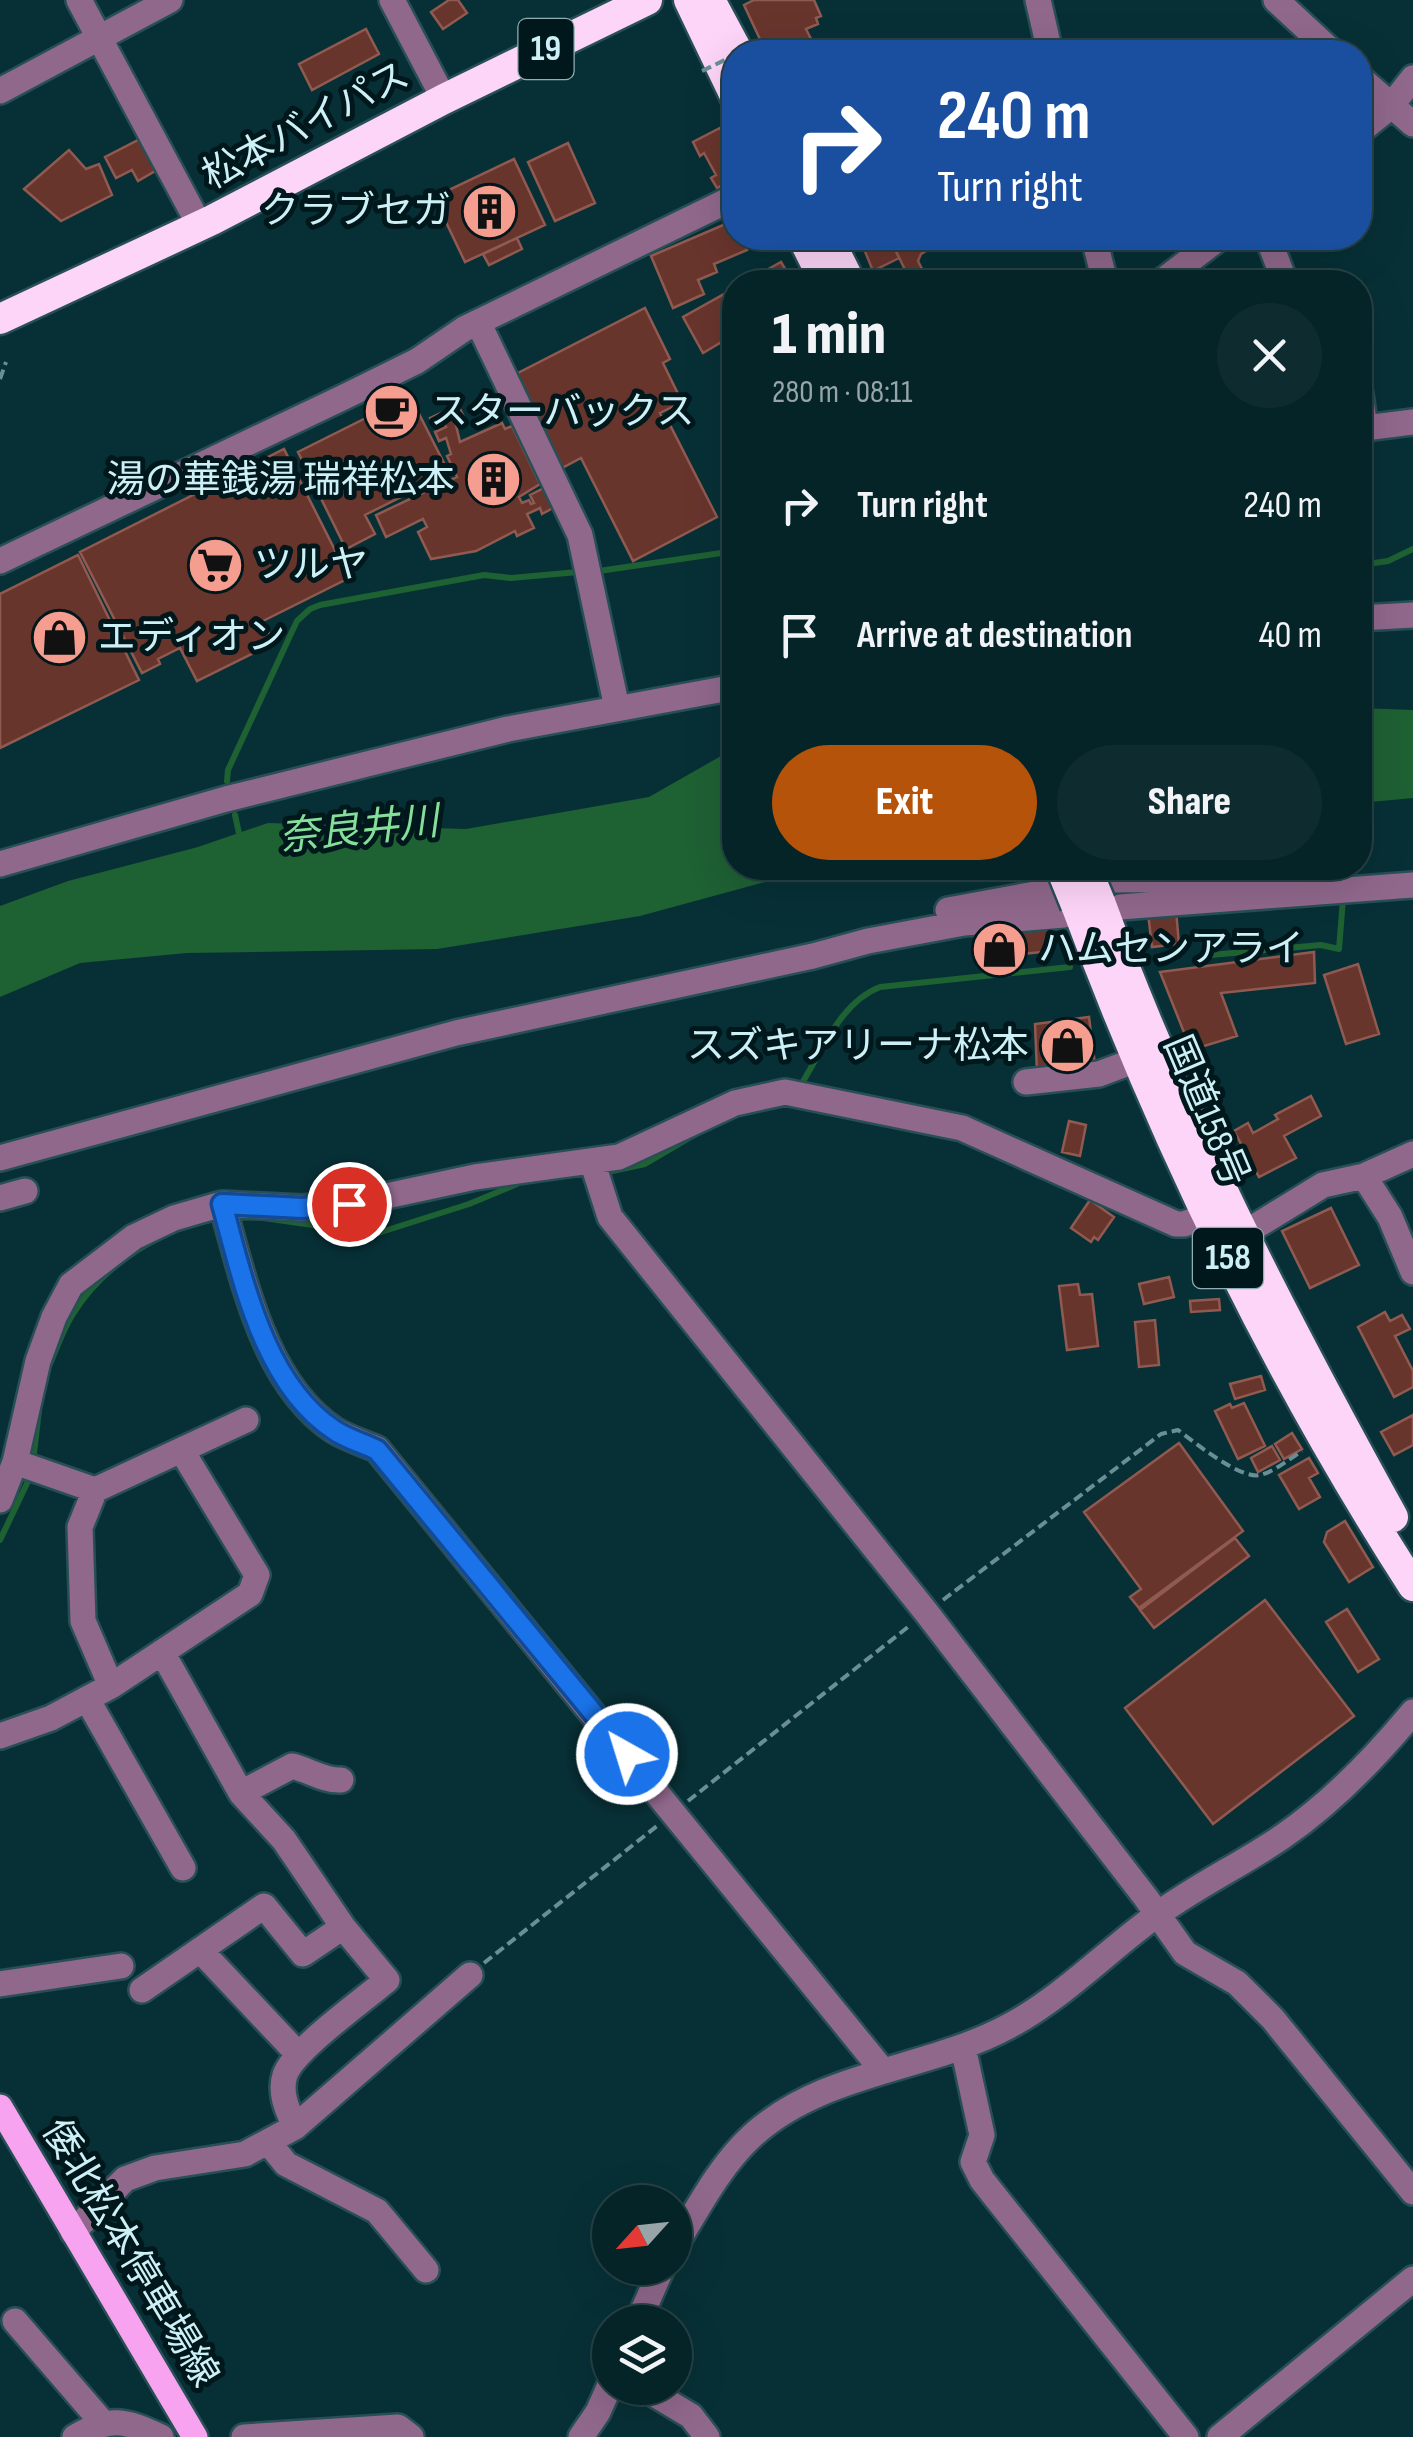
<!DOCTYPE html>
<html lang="en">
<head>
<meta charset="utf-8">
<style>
  :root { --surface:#052428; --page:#0e2c30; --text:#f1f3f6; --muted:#97a4a8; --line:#264145; --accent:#b45309 }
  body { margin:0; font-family:"Sofia Sans Condensed","Noto Sans JP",sans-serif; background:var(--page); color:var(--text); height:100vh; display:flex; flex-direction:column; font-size:38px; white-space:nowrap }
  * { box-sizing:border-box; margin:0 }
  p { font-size:32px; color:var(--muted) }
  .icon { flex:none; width:55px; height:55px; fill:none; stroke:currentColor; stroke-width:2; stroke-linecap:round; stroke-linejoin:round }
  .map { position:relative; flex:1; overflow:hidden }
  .panel { position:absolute; left:722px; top:270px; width:650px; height:610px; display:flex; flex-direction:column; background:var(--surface); border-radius:40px; box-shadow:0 10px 40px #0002,0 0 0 2px var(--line) }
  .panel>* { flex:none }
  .banner { position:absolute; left:722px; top:40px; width:650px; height:210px; border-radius:40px; box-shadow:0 10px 40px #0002,0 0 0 2px var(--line); background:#1a4fa0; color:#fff; overflow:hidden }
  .needle { width:65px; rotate:243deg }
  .fabs { position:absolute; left:592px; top:2185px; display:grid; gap:20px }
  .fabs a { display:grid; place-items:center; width:100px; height:100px; border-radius:50%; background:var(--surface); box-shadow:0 10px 40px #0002,0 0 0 2px var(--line); font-size:50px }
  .pin { position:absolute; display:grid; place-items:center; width:85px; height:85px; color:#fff; margin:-42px; border:5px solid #fff; border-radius:50%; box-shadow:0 2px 10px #0007 }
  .me { position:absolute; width:110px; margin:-55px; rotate:321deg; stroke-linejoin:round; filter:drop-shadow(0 0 8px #0008) }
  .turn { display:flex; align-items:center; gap:35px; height:210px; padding:0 50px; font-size:45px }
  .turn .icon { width:130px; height:130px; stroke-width:2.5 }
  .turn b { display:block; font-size:70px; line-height:85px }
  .round { display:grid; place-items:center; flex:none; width:105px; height:105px; border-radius:52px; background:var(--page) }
  .summary { display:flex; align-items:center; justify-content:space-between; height:170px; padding:0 50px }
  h1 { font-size:60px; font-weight:800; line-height:75px }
  .action { display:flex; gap:20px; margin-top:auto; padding:20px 50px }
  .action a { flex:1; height:115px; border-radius:60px; background:var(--accent); color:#fff; font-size:40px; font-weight:800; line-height:115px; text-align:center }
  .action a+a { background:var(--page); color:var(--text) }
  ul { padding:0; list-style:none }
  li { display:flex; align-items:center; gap:30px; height:130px; padding:0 50px }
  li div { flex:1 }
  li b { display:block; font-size:38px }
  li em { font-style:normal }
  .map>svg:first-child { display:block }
  .water { fill:#1e6133 }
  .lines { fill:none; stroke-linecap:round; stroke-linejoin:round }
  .stream { stroke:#1e6133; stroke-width:6 }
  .building { fill:#68352d; stroke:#915a50; stroke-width:2.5 }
  .minor-casing { stroke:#274f55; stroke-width:30 }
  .major-casing { stroke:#274f55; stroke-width:30 }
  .highway-casing { stroke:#274f55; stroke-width:35 }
  .path { stroke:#698f95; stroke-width:4; stroke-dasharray:10 5; stroke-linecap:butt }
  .minor { stroke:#90688c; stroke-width:25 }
  .major { stroke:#f7a3ef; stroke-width:25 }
  .highway { stroke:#fdd5f8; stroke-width:30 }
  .highway-bridge-casing { stroke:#274f55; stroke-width:35; stroke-linecap:butt }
  .path-bridge { stroke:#698f95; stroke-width:4; stroke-dasharray:10 5; stroke-linecap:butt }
  .highway-bridge { stroke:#fdd5f8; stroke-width:30 }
  .route-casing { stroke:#114b97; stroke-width:25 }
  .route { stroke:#1a73e8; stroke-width:18 }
  .labels { text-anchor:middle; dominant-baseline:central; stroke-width:10; stroke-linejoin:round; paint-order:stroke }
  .shield { fill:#00171c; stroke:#90afb5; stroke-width:2.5 }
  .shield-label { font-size:35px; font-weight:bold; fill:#cdf0f6 }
  .street-label { font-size:38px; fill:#cdf0f6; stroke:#00171c }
  .poi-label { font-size:38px; fill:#cdf0f6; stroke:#00171c; text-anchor:start }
  .water-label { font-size:40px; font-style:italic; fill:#85df9a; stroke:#00171c }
</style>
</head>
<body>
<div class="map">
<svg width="1413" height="2437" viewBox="0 0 1413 2437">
  <rect width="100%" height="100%" fill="#073036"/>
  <path class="water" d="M 1360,708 L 1413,710 L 1413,798 L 1360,803 Z
    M 735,753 L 735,868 L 817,868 L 640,916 L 437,949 L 187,953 L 80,963 L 0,997 L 0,906 L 68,881 L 198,847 L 268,823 L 466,829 L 649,797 L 721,756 Z"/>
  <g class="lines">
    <path class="stream" d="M 1360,565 L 1388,561 L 1413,549
      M 599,571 L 735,551
      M 1360,577 L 1361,565
      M 1360,670 L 1362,631
      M 227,781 L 228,770 L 289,638 L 297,621 L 310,609 L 320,605 L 484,575 L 511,578 L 578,572
      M 235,815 L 240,838
      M 1344,886 L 1346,868
      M 1211,955 L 1321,945 L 1339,949 L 1343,899
      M 802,1083 C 823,1049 841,1002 880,987 L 1070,967
      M 603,1173 L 645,1164 L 696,1134
      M 234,1218 L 257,1217 L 375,1234 L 469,1204 L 517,1184
      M 50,1364 C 57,1348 63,1329 73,1314 C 103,1265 165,1225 222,1218
      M 33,1462 L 39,1410
      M 0,1540 L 31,1475"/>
  </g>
  <path class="building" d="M 449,0 L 458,0 L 467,13 L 443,29 L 431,12 Z
    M 754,0 L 814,0 L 821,16 L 816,18 L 818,24 L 806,29 L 812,41 L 792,50 L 790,45 L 780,49 L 777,43 L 764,48 L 744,5 Z
    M 366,29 L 379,54 L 312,90 L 299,64 Z
    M 720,128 L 735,158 L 735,178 L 717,188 L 711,178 L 716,175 L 704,153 L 700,156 L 693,142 Z
    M 146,136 L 162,167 L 138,181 L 132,170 L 116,178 L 105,157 Z
    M 568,143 L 595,203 L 555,221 L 528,162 Z
    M 69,150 L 86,169 L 99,164 L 112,195 L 61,221 L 24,189 Z
    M 514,159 L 545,225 L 465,262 L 434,197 Z
    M 735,220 L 735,238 L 742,238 L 747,250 L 714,264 L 717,272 L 698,280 L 704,294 L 673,308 L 651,256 Z
    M 517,238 L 522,249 L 489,265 L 483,254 Z
    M 888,238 L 897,238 L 900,246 L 895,249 L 899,258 L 873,271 L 864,249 Z
    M 897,238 L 926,238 L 931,248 L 921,254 L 918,261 L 922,269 L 908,276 L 895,249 L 900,246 Z
    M 781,262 L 793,282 L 745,282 Z
    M 735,288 L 735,334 L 703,353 L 683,317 Z
    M 645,308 L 670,359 L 663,363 L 682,402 L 660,413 L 663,419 L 666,417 L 717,517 L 633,561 L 581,458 L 562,468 L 514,375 Z
    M 410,396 L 449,473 L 365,515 L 375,534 L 346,549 L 298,452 Z
    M 458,405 L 464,417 L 455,421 L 460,442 L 502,423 L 505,429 L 512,426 L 540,484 L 519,497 L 522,503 L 529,500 L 531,504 L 534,503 L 530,495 L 544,488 L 553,508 L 542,514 L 540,508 L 527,514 L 534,528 L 517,536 L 515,531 L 476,551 L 431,559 L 418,532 L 427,527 L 423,519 L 386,537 L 376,515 L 457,477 L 447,456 L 451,454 L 446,438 L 439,441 L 435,432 L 446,427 L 443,422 L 434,426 L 430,418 Z
    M 735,431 L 735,510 L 723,433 Z
    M 284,449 L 349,578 L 263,621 L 274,643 L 197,681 L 180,648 L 158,659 L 160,664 L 142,673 L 80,552 Z
    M 78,555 L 139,680 L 0,748 L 0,594 Z
    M 1176,910 L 1179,944 L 1152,947 L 1148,913 Z
    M 1048,927 L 1051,951 L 984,958 L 981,933 Z
    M 1314,952 L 1315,983 L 1221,993 L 1237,1036 L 1191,1050 L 1160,972 Z
    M 1358,964 L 1379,1034 L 1346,1044 L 1324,975 Z
    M 1089,1017 L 1095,1065 L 1037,1072 L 1035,1024 Z
    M 1311,1096 L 1321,1116 L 1284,1136 L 1296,1158 L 1259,1177 L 1234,1131 L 1248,1123 L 1253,1133 L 1278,1119 L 1275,1115 Z
    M 1069,1121 L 1086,1125 L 1080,1156 L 1062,1152 Z
    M 1090,1200 L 1114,1217 L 1098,1240 L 1094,1237 L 1091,1242 L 1071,1228 Z
    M 1331,1208 L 1359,1265 L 1310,1288 L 1282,1231 Z
    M 1169,1277 L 1174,1297 L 1144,1304 L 1139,1284 Z
    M 1078,1284 L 1080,1295 L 1092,1294 L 1098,1346 L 1067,1350 L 1059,1286 Z
    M 1219,1299 L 1220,1310 L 1191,1312 L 1190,1301 Z
    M 1385,1312 L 1390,1321 L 1402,1315 L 1410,1329 L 1395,1336 L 1413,1371 L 1413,1387 L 1394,1397 L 1358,1327 Z
    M 1155,1320 L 1159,1365 L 1139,1367 L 1135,1322 Z
    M 1261,1376 L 1265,1390 L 1235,1399 L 1230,1384 Z
    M 1244,1403 L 1265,1446 L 1238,1459 L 1215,1411 L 1230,1404 L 1232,1408 Z
    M 1413,1415 L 1413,1445 L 1394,1455 L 1381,1432 Z
    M 1292,1433 L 1302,1449 L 1284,1459 L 1275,1444 Z
    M 1179,1443 L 1243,1531 L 1139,1608 L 1130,1597 L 1141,1589 L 1084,1512 Z
    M 1272,1446 L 1280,1460 L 1258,1472 L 1251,1458 Z
    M 1309,1458 L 1318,1473 L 1309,1478 L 1320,1497 L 1299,1509 L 1279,1475 Z
    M 1345,1521 L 1373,1567 L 1349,1582 L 1324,1542 L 1327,1532 Z
    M 1235,1538 L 1249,1556 L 1154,1628 L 1140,1610 Z
    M 1265,1600 L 1354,1716 L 1213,1824 L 1125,1708 Z
    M 1347,1609 L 1379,1659 L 1358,1672 L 1326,1622 Z"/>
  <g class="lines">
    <defs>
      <path id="minor" d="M 79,0 L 200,226
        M 392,0 L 444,99
        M 1038,0 L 1050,52
        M 1276,0 L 1332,52
        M 1360,78 L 1413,124
        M 0,91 L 170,0
        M 1360,131 L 1390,107 L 1413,78
        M 1094,238 L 1105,282
        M 1268,238 L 1285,282
        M 1161,282 L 1219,238
        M 478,322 L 580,535 L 617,708
        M 1360,394 L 1365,428 L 1413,422
        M 0,561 L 344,397 L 417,361 L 464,329 L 735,197
        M 1360,618 L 1413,615
        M 0,864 L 226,799 L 508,729 L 735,687
        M 948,910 L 1112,880 L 1298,878 L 1320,882
        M 1026,1082 L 1099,1074 L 1139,1059
        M 0,1158 L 456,1033 L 813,956 L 868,941 L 964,923 L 1064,915 L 1120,907 L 1413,885
        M 592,1161 L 610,1217 L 926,1612 L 1146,1898 L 1185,1953 L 1237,1983 L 1273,2019 L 1413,2192
        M 1364,1176 L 1390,1217 L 1413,1272
        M 0,1198 L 25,1191
        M 222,1204 C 244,1280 264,1383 334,1430 C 347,1438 363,1443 377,1449 L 883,2071
        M 1230,1242 L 1323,1185 L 1364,1176 L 1413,1154
        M 15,1462 L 95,1490 L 246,1420
        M 95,1490 L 80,1527 L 83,1621 L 111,1686
        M 0,1500 L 15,1462 L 38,1361 L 54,1317 L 71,1285 L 134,1237 L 174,1218 L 222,1204 L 302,1208 L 349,1204 L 475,1177 L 619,1157 L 735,1103 L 785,1092 L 962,1128 L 1176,1224 L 1184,1224 L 1225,1209
        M 162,1652 L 241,1793 L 284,1840 L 343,1927 L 387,1980 C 364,2000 293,2050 285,2075 C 279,2093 288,2111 295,2127
        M 87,1699 L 183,1868
        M 0,1736 L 51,1718 L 111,1686 L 250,1594 L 257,1575 L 182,1451
        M 241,1793 L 292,1766 C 309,1770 324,1781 341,1780
        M 200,1950 L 298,2054
        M 0,1984 L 121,1966
        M 142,1990 L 264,1906 L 303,1954 L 343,1927
        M 963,2047 L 982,2135 L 973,2162 L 982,2180 L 1186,2437
        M 268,2142 L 286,2164 L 377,2211 L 426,2270
        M 73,2232 L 125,2179 L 155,2168 L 245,2154 L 295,2127 L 470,1975
        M 675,2246 C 698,2208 720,2165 753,2135 C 824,2071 928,2070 1009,2026 C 1062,1998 1106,1952 1154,1917 C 1194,1887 1241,1865 1282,1837 C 1333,1802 1375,1758 1413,1712
        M 15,2321 L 102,2422
        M 638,2322 L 662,2268
        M 644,2388 L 691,2416 L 707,2437
        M 75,2437 C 111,2416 124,2420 161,2437
        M 244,2437 L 398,2427 L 411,2437
        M 581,2437 L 598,2412 L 610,2385
        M 1220,2437 L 1413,2279"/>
      <path id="major" d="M 0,2107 L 195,2437"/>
      <path id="highway" d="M 689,0 L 735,96
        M 710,0 L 738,52
        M 803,238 L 825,282
        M 828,238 L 850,282
        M 0,319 L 212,220 L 444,99 L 647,0
        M 1100,902 C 1178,1116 1283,1318 1393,1517
        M 1076,905 C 1164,1142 1276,1373 1413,1586"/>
    </defs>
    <use href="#minor" class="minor-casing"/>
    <use href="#major" class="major-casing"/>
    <use href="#highway" class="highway-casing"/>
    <path class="path" d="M 0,379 L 6,362
      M 943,1600 L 1161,1434 L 1178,1430 C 1194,1442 1241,1480 1260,1475 C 1274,1472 1289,1459 1302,1451
      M 688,1801 L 908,1627
      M 484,1963 L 657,1826"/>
    <use href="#minor" class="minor"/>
    <use href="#major" class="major"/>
    <use href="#highway" class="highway"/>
    <defs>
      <path id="highway-bridge" d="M 1061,868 L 1076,905
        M 1086,868 L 1100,902"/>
    </defs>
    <use href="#highway-bridge" class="highway-bridge-casing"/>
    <path class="path-bridge" d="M 702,71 L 735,55"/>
    <use href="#highway-bridge" class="highway-bridge"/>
  </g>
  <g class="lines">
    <defs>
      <path id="route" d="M 349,1204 L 302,1208 L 222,1204 C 243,1280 264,1384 334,1430 C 347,1439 363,1443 377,1450 L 627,1754"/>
    </defs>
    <use href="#route" class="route-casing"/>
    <use href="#route" class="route"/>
  </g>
  <defs>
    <symbol id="building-disc" viewBox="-11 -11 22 22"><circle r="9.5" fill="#f59d8e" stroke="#00171c"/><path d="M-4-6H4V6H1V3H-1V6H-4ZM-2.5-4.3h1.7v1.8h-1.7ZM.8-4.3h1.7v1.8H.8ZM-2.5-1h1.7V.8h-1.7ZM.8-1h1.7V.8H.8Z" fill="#111"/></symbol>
    <symbol id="cafe-disc" viewBox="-11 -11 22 22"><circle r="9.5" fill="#f59d8e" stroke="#00171c"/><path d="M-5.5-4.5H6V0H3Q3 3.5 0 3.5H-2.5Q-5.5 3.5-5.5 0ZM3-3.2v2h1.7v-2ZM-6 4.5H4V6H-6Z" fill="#111"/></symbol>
    <symbol id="supermarket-disc" viewBox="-11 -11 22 22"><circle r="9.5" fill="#f59d8e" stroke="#00171c"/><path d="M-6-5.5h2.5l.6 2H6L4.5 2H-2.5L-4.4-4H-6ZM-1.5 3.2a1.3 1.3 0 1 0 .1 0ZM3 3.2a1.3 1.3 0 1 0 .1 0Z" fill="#111"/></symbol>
    <symbol id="shop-disc" viewBox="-11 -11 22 22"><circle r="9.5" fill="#f59d8e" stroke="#00171c"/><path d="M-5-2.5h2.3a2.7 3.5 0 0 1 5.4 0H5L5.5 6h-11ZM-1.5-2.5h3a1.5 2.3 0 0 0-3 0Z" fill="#111"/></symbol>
  </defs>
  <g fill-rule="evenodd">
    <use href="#building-disc" x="458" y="180" width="63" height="63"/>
    <use href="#cafe-disc" x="360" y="380" width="63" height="63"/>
    <use href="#building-disc" x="462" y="448" width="63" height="63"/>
    <use href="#supermarket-disc" x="184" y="534" width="63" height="63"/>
    <use href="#shop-disc" x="28" y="606" width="63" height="63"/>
    <use href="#shop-disc" x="968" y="918" width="63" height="63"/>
    <use href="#shop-disc" x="1036" y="1014" width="63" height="63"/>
  </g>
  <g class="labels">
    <g class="shield">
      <rect x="518.5" y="19" width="55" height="60" rx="8"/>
      <rect x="1193" y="1228" width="70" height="60" rx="8"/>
    </g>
    <g class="shield-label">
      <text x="546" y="49">19</text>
      <text x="1228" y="1258">158</text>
    </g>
    <g class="street-label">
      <text transform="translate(306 126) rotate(-28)">松本バイパス</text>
      <text transform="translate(1206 1111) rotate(67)">国道158号</text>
      <text transform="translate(130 2253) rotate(59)">倭北松本停車場線</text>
    </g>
    <g class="poi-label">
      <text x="451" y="211" text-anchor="end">クラブセガ</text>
      <text x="430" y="412">スターバックス</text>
      <text x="455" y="480" text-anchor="end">湯の華銭湯 瑞祥松本</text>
      <text x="254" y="565">ツルヤ</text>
      <text x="98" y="637">エディオン</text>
      <text x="1038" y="949">ハムセンアライ</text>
      <text x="1029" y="1046" text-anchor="end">スズキアリーナ松本</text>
    </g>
    <g class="water-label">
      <text transform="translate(359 830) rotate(-6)">奈良井川</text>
    </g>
  </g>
</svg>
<div class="fabs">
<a><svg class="needle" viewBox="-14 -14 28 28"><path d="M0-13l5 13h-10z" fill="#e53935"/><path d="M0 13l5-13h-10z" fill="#97a4a8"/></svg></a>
<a><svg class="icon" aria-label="layers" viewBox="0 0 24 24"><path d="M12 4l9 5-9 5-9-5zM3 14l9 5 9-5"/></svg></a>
</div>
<div class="pin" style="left:349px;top:1204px;background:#d93025"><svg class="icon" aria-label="arrive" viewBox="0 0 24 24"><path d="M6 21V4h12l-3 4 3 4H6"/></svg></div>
<svg class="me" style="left:627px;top:1754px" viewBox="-20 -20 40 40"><circle r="17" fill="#1a73e8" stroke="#fff" stroke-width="3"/><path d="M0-11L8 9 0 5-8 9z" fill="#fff"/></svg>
<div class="banner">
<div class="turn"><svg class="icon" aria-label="right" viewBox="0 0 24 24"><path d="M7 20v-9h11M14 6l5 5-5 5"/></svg><div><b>240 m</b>Turn right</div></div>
</div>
<section class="panel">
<div class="summary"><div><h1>1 min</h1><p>280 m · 08:11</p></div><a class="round"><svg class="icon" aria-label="close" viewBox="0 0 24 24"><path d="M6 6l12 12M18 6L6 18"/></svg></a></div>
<ul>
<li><svg class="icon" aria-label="right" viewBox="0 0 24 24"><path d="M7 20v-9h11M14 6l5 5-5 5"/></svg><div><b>Turn right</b></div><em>240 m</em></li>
<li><svg class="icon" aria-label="arrive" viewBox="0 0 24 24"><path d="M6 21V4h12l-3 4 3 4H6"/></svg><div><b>Arrive at destination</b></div><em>40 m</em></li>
</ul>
<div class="action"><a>Exit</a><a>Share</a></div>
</section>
</div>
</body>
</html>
